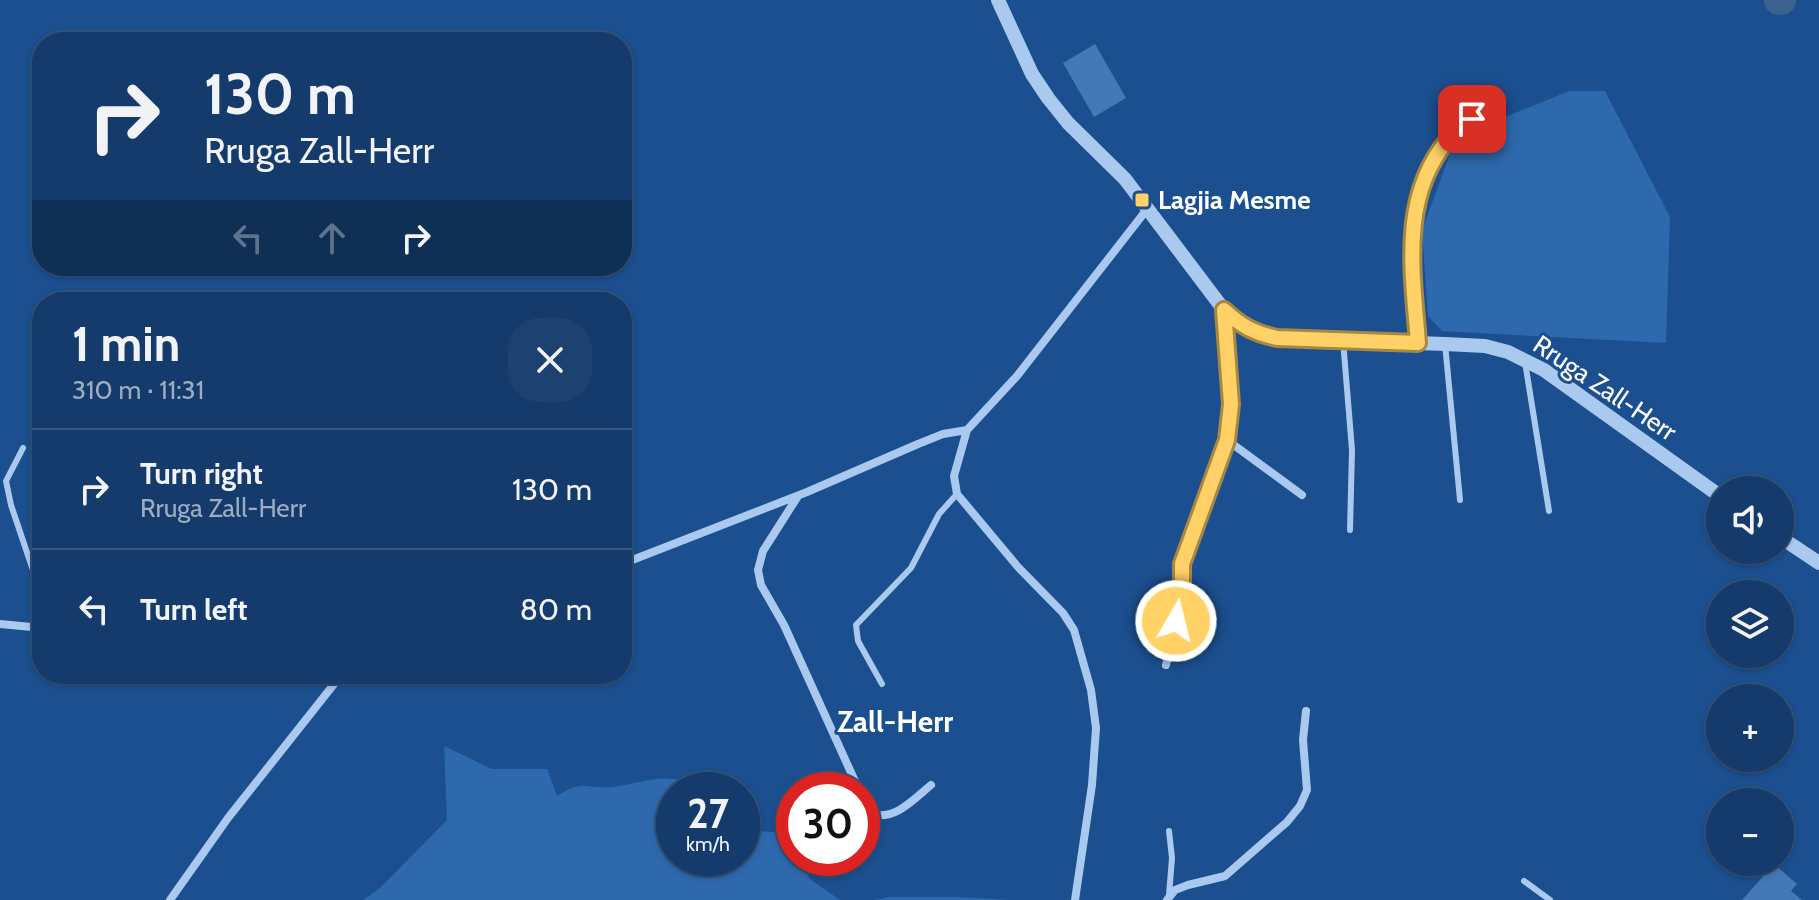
<!DOCTYPE html>
<html lang="en">
<head>
<meta charset="utf-8">
<style>
  :root { --surface:#143b6b; --page:#1d4271; --text:#f1f3f6; --muted:#9dadc1; --line:#33557e }
  body { margin:0; font-family:Cabin,sans-serif; background:var(--page); color:var(--text); height:100vh; display:flex; flex-direction:column; font-size:30px; white-space:nowrap }
  * { box-sizing:border-box; margin:0 }
  p { font-size:26px; color:var(--muted) }
  .icon { flex:none; width:44px; height:44px; fill:none; stroke:currentColor; stroke-width:2; stroke-linecap:round; stroke-linejoin:round }
  .map { position:relative; flex:1; overflow:hidden }
  .panel { position:absolute; left:32px; top:292px; width:600px; height:392px; display:flex; flex-direction:column; background:var(--surface); border-radius:32px; box-shadow:0 2px 6px #0004,0 0 0 2px var(--line) }
  .panel>* { flex:none }
  .hud { position:absolute; left:32px; top:32px; width:600px; height:244px; border-radius:32px; box-shadow:0 2px 6px #0004,0 0 0 2px var(--line); background:#143b6b; color:var(--text); overflow:hidden }
  .buttons { position:absolute; left:1706px; top:476px; display:grid; gap:16px }
  .buttons a { display:grid; place-items:center; width:88px; height:88px; border-radius:50%; background:var(--surface); box-shadow:0 2px 6px #0004,0 0 0 2px var(--line); font-size:40px }
  .speed { position:absolute; left:656px; top:772px; display:flex; gap:16px; font-size:40px; font-weight:700; text-align:center }
  .speed>* { display:grid; place-content:center; width:104px; height:104px; border-radius:50%; background:var(--surface); box-shadow:0 2px 6px #0004,0 0 0 2px var(--line); line-height:1 }
  .speed small { font-size:20px; font-weight:400 }
  .speed .limit { border:12px solid #d22; background:#fff; color:#111 }
  .pin { position:absolute; display:grid; place-items:center; width:68px; height:68px; color:#fff; margin:-34px; border-radius:16px; box-shadow:0 4px 12px #0006 }
  .me { position:absolute; width:88px; margin:-44px; rotate:8deg; stroke-linejoin:round; filter:drop-shadow(0 0 6px #0008) }
  .turn { display:flex; align-items:center; gap:28px; height:168px; padding:0 40px; font-size:36px }
  .turn .icon { width:104px; height:104px; stroke-width:2.5 }
  .turn b { display:block; font-size:56px; line-height:68px }
  .lanes { display:flex; align-items:center; height:76px; padding:0 40px; background:#0003; justify-content:center; gap:40px; direction:ltr }
  .lanes .off { opacity:.35 }
  .round { display:grid; place-items:center; flex:none; width:84px; height:84px; border-radius:32px; background:var(--page) }
  .head { display:flex; align-items:center; justify-content:space-between; height:136px; padding:0 40px }
  h1 { font-size:48px; font-weight:800; line-height:60px }
  ul { padding:0; list-style:none }
  li { display:flex; align-items:center; gap:24px; height:120px; padding:0 40px; border-top:2px solid var(--line) }
  li div { flex:1 }
  li b { display:block; font-size:30px }
  li em { font-style:normal }
  .map>svg:first-child { display:block }
  .green { fill:#2e69ad }
  .lines { fill:none; stroke-linecap:round; stroke-linejoin:round }
  .river { stroke:#3c6290; stroke-width:30 }
  .building { fill:#4478b7 }
  .service { stroke:#a9c9ee; stroke-width:6 }
  .minor { stroke:#a9c9ee; stroke-width:8 }
  .tertiary { stroke:#a9c9ee; stroke-width:14 }
  .route-casing { stroke:#a68842; stroke-width:20 }
  .route { stroke:#ffd166; stroke-width:14 }
  .poi-dot { fill:#ffd166; stroke:#1b4f8f; stroke-width:3 }
  .labels { text-anchor:middle; dominant-baseline:central; stroke-width:6; stroke-linejoin:round; paint-order:stroke }
  .poi-label { font-size:26px; font-weight:bold; fill:#fff; stroke:#1b4f8f; text-anchor:start }
  .street-label { font-size:26px; fill:#fff; stroke:#1b4f8f }
  .quarter-label { font-size:30px; font-weight:bold; fill:#fff; stroke:#1b4f8f }
</style>
</head>
<body>
<div class="map">
<svg width="1819" height="900" viewBox="0 0 1819 900">
  <rect width="100%" height="100%" fill="#1b4f8f"/>
  <path class="green" d="M 1569,91 L 1605,91 L 1670,217 L 1666,343 L 1442,331 L 1428,316 L 1422,230 L 1450,154 L 1486,125 Z
    M 444,746 L 492,769 L 547,769 L 557,796 C 585,779 582,789 612,787 C 642,784 672,768 699,790 L 674,790 L 674,858 L 742,858 L 742,830 L 786,833 L 794,848 L 794,858 L 799,858 L 810,879 L 840,900 L 363,900 L 379,889 L 447,820 Z
    M 890,897 L 958,897 L 1010,900 L 875,900 Z"/>
  <g class="lines">
    <path class="river" d="M 1779,0 L 1781,0"/>
  </g>
  <path class="building" d="M 1095,44 L 1126,98 L 1094,117 L 1063,63 Z
    M 1774,864 L 1797,884 L 1791,891 L 1802,900 L 1742,900 Z"/>
  <g class="lines">
    <path class="service" d="M 1343,340 L 1352,450 L 1350,530
      M 1418,343 C 1413,275 1398,197 1448,140 C 1455,132 1464,126 1472,119
      M 1445,344 L 1460,500
      M 1525,362 L 1549,511
      M 23,448 L 6,481 L 11,505 L 42,597
      M 882,684 L 858,641 L 856,625 L 911,568 L 939,514 L 957,494
      M 1524,881 L 1550,900
      M 1169,895 L 1172,858 L 1169,831"/>
    <path class="minor" d="M 967,430 L 954,476 L 957,494 L 1018,567 L 1063,613 L 1074,630 L 1091,690 L 1096,728 L 1092,785 L 1075,900
      M 1227,440 L 1302,495
      M 798,496 L 763,551 L 758,570 L 761,585 L 784,625 L 859,790
      M 622,564 L 807,492 L 918,444 L 943,434 L 967,430 L 1017,376 L 1148,208
      M 0,624 L 42,628
      M 1166,665 L 1182,598 L 1182,564 L 1227,440 L 1231,404 L 1225,312
      M 862,797 L 871,814 C 895,821 914,799 931,785
      M 170,900 L 228,818 L 342,674
      M 1167,900 L 1175,890 L 1188,885 L 1225,876 L 1287,822 L 1300,806 L 1307,790 L 1303,740 L 1306,711"/>
    <path class="tertiary" d="M 998,0 L 1032,74 L 1048,98 L 1068,123 L 1125,179 L 1224,310 C 1241,326 1254,333 1277,338 L 1445,344 L 1485,346 L 1508,352 L 1544,370 L 1720,496
      M 1780,537 L 1819,563"/>
  </g>
  <g class="lines">
    <defs>
      <path id="route" d="M 1176,621 L 1182,598 L 1182,564 L 1227,440 L 1231,404 L 1224,310 C 1241,326 1254,333 1277,338 L 1418,343 C 1413,275 1399,197 1448,140 C 1455,132 1464,126 1472,119"/>
    </defs>
    <use href="#route" class="route-casing"/>
    <use href="#route" class="route"/>
  </g>
  <rect class="poi-dot" x="1134" y="192" width="16" height="16" rx="4"/>
  <g class="labels">
    <g class="poi-label">
      <text x="1158" y="200">Lagjia Mesme</text>
    </g>
    <g class="street-label">
      <text transform="translate(1605 388) rotate(34)">Rruga Zall-Herr</text>
    </g>
    <g class="quarter-label">
      <text x="895" y="721">Zall-Herr</text>
    </g>
  </g>
</svg>
<div class="buttons">
<a><svg class="icon" aria-label="sound" viewBox="0 0 24 24"><path d="M4 9h4l5-4v14l-5-4H4zM17 9q2 3 0 6"/></svg></a>
<a><svg class="icon" aria-label="layers" viewBox="0 0 24 24"><path d="M12 4l9 5-9 5-9-5zM3 14l9 5 9-5"/></svg></a>
<a>+</a>
<a>−</a>
</div>
<div class="speed"><div>27<small>km/h</small></div><div class="limit">30</div></div>
<div class="pin" style="left:1472px;top:119px;background:#d93025"><svg class="icon" aria-label="arrive" viewBox="0 0 24 24"><path d="M6 21V4h12l-3 4 3 4H6"/></svg></div>
<svg class="me" style="left:1176px;top:621px" viewBox="-20 -20 40 40"><circle r="17" fill="#ffd166" stroke="#fff" stroke-width="3"/><path d="M0-11L8 9 0 5-8 9z" fill="#fff"/></svg>
<div class="hud">
<div class="turn"><svg class="icon" aria-label="right" viewBox="0 0 24 24"><path d="M7 20v-9h11M14 6l5 5-5 5"/></svg><div><b>130 m</b>Rruga Zall-Herr</div></div>
<div class="lanes"><svg class="icon off" aria-label="left" viewBox="0 0 24 24"><path d="M17 20v-9H6M10 6l-5 5 5 5"/></svg><svg class="icon off" aria-label="ahead" viewBox="0 0 24 24"><path d="M12 20V5M6 11l6-6 6 6"/></svg><svg class="icon" aria-label="right" viewBox="0 0 24 24"><path d="M7 20v-9h11M14 6l5 5-5 5"/></svg></div>
</div>
<section class="panel">
<div class="head"><div><h1>1 min</h1><p>310 m · 11:31</p></div><a class="round"><svg class="icon" aria-label="close" viewBox="0 0 24 24"><path d="M6 6l12 12M18 6L6 18"/></svg></a></div>
<ul>
<li><svg class="icon" aria-label="right" viewBox="0 0 24 24"><path d="M7 20v-9h11M14 6l5 5-5 5"/></svg><div><b>Turn right</b><p>Rruga Zall-Herr</p></div><em>130 m</em></li>
<li><svg class="icon" aria-label="left" viewBox="0 0 24 24"><path d="M17 20v-9H6M10 6l-5 5 5 5"/></svg><div><b>Turn left</b></div><em>80 m</em></li>
</ul>
</section>
</div>
</body>
</html>
